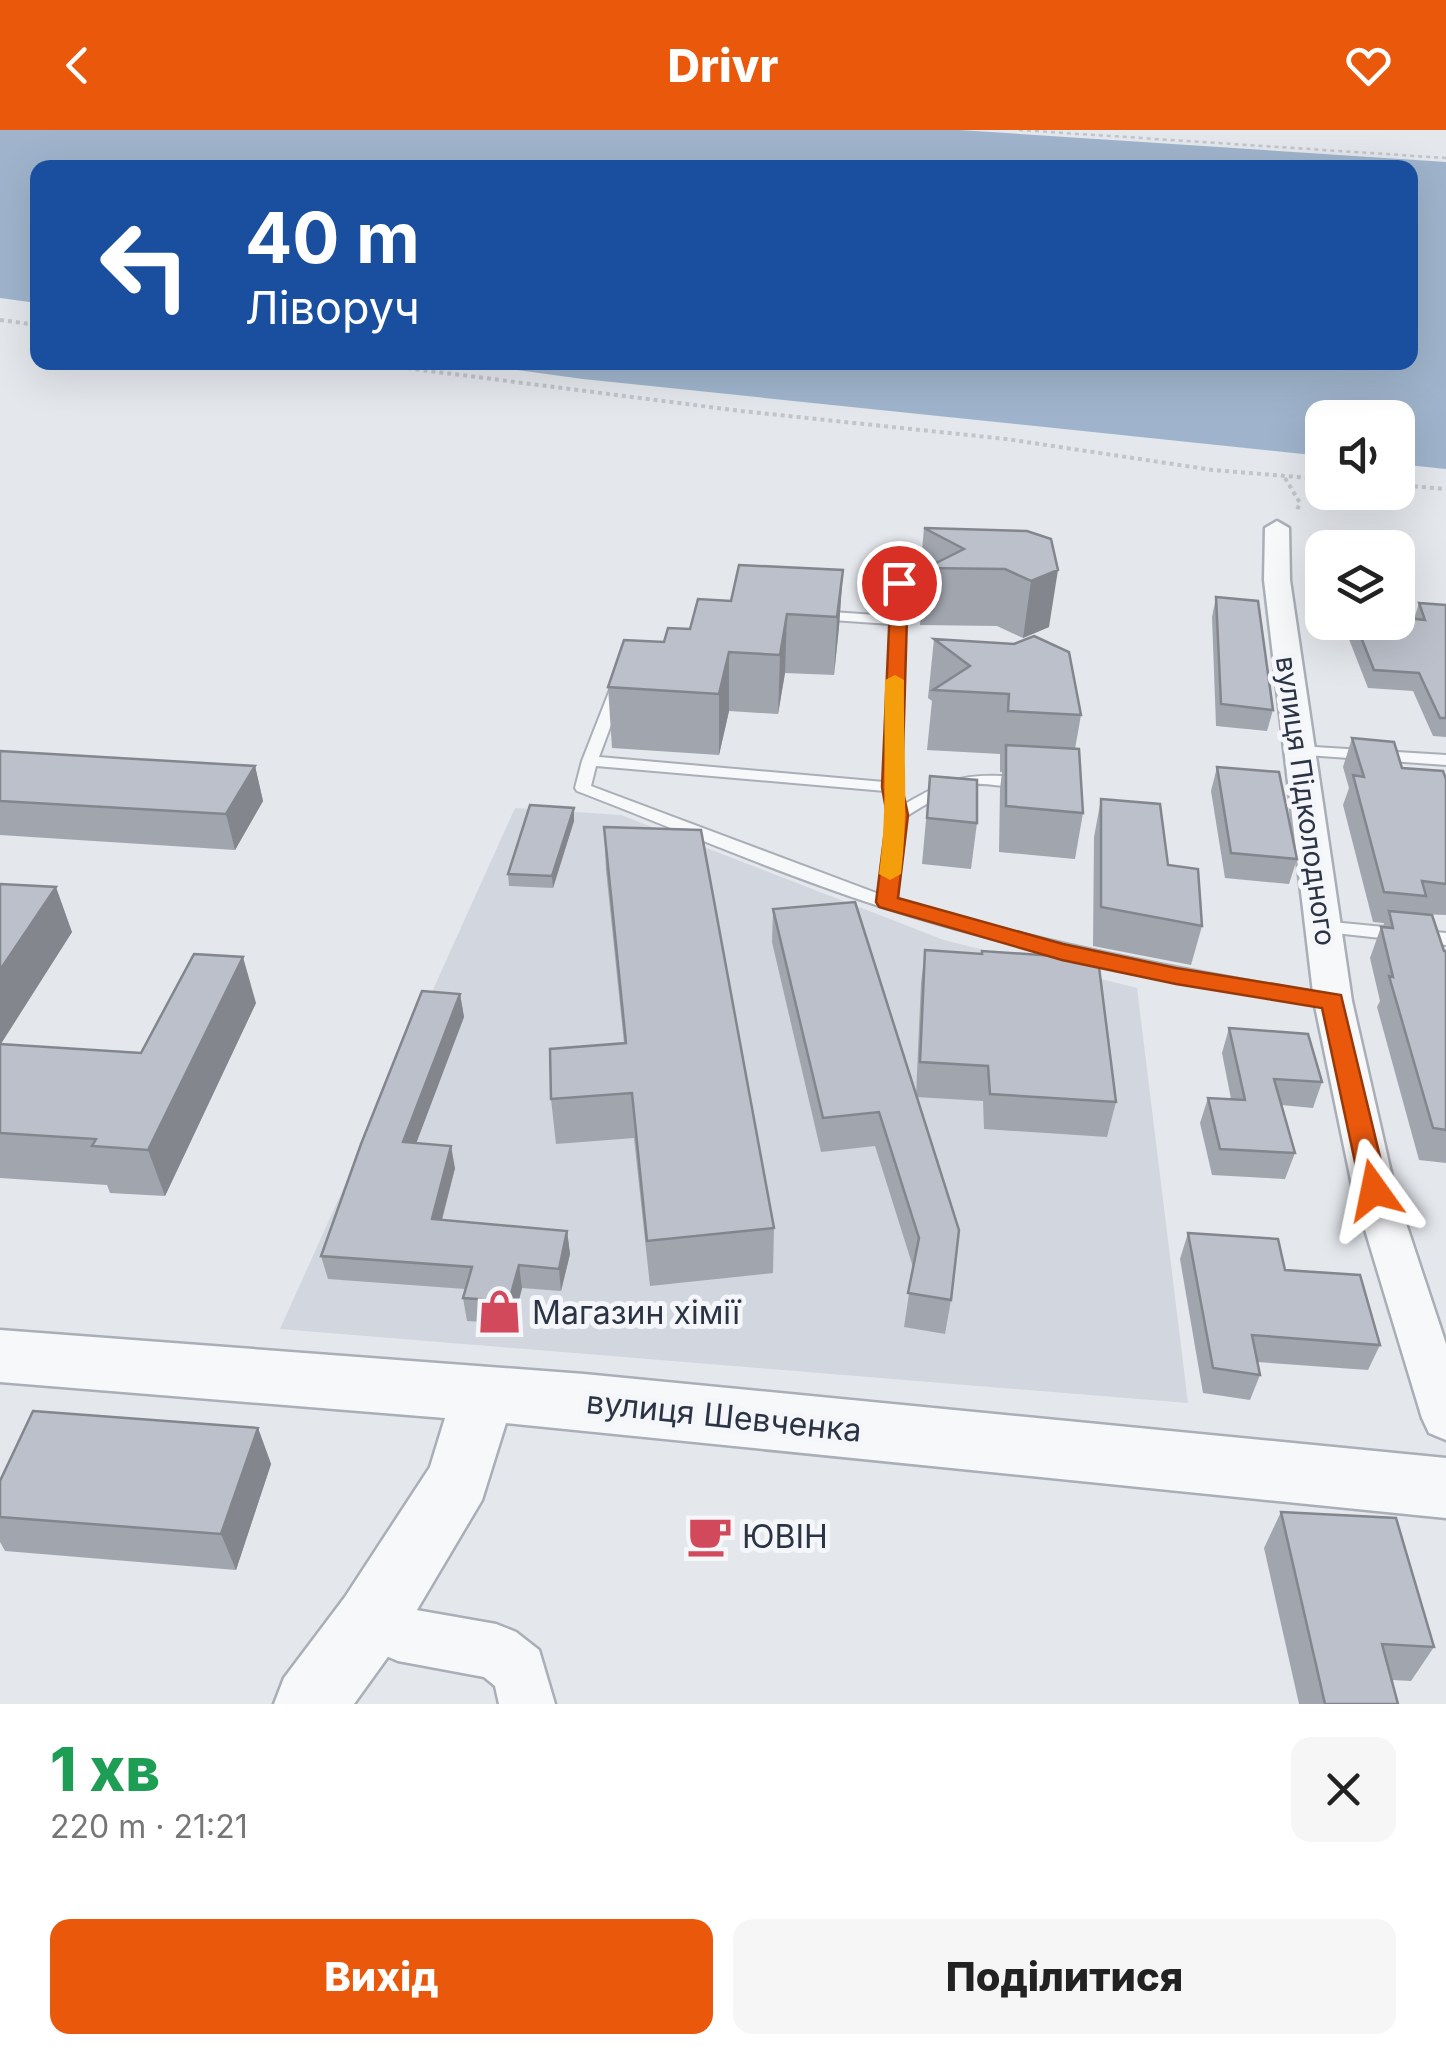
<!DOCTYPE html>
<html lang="uk">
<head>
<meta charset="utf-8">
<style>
  :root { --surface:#fff; --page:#f6f6f6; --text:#222; --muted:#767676; --accent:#ea580c }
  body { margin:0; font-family:Inter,sans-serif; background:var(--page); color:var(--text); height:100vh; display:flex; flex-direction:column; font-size:38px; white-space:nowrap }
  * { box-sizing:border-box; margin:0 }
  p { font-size:32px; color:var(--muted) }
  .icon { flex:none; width:55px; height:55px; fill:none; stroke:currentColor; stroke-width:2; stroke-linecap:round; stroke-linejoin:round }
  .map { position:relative; height:1574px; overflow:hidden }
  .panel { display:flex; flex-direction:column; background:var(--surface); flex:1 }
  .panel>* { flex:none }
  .top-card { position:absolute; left:30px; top:30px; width:1388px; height:210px; border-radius:20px; box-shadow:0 10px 40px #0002; background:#1a4fa0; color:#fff; overflow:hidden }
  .controls { position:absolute; left:1305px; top:270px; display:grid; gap:20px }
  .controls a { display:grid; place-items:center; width:110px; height:110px; border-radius:20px; background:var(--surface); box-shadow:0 10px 40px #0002; font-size:50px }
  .pin { position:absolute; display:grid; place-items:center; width:85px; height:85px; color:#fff; margin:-42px; border:5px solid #fff; border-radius:50%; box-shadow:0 2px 10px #0007 }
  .me { position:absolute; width:110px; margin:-55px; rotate:348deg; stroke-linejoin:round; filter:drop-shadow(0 0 8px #0008) }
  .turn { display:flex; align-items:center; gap:35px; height:210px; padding:0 50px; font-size:45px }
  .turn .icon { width:130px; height:130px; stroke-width:2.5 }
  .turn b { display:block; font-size:70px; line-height:85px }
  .round { display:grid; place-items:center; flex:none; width:105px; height:105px; border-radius:20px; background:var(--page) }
  .head { display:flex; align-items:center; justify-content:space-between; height:170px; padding:0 50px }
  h1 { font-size:60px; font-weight:800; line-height:75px; color:#1e9e55 }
  .primary-button { display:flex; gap:20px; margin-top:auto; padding:20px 50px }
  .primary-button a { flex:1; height:115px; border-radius:20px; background:var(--accent); color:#fff; font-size:40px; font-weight:800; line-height:115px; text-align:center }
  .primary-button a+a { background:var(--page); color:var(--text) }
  header { display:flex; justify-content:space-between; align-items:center; height:130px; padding:0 50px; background:var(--accent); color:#fff; font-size:45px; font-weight:800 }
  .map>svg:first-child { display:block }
  .built { fill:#d2d6de }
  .water { fill:#9fb4cc }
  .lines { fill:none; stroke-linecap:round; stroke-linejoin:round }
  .service-casing { stroke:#a9aeb7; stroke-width:4 }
  .minor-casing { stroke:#a9aeb7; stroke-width:5 }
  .tertiary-casing { stroke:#a9aeb7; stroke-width:5 }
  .path-far1 { stroke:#c2c5cb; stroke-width:2.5; stroke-dasharray:4 4; stroke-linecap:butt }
  .path { stroke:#c2c5cb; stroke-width:4; stroke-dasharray:4 4; stroke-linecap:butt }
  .service { fill:#f7f8fa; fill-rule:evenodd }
  .minor { fill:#f7f8fa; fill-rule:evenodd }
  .tertiary { fill:#f7f8fa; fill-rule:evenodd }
  .wall { fill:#a1a5ae }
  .shaded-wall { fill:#83868d }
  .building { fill:#bbc0ca; stroke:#83868d; stroke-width:2.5 }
  .route { fill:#ea580c; stroke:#983908; stroke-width:2.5 }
  .slow { fill:#f59e0b }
  .labels { text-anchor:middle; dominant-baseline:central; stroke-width:10; stroke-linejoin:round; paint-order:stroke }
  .street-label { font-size:28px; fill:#2b3445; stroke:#f4f6f9 }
  .near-poi-label { font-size:32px; fill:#2b3445; stroke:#f4f6f9; text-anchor:start }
  .near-street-label { font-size:32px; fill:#2b3445; stroke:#f4f6f9 }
</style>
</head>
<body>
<header><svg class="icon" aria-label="back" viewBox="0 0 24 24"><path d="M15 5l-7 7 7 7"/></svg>Drivr<svg class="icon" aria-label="heart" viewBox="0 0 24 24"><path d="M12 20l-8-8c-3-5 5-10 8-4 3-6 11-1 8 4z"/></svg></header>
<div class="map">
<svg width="1446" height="1574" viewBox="0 0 1446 1574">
  <rect width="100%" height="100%" fill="#e4e7ec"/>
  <path class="built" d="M 515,678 L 621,685 L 944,810 L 1137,858 L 1188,1273 L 280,1199 Z"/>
  <path class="water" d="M 0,0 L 960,0 L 1446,32 L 1446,339 L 1398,334 L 1398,288 L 1322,288 L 1322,326 L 583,249 L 467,233 L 1410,232 L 1410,38 L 38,38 L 37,173 L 0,168 Z"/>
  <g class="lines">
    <defs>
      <path id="service" d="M 922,440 L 943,441 L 949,445 L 943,449 L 923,448 L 905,455 L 900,657 L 903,675 C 940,654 957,644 1001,646 C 1012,647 1022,646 1031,652 C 1014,663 988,650 969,655 C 946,661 925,675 905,687 L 896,770 C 1039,812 1185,841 1333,865 L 1340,866 L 1342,871 L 1340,876 L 1333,877 C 1181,852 1029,824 882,777 C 779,744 679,700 577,661 L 575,658 L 582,631 L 611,557 L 618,553 L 625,557 L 599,627 L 884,652 L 891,494 L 817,489 L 810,485 L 817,481 L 891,486 L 893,453 ZM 596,636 L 885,661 L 889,685 L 879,764 L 591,656 Z
        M 1298,616 L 1446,625 L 1446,635 L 1293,624 L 1290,621 Z
        M 1322,791 L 1446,803 L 1446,815 L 1316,801 L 1313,797 Z"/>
      <path id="minor" d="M 1277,391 L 1289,398 L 1290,450 L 1352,871 L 1395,1060 L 1446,1214 L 1446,1310 L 1429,1303 L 1422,1288 L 1353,1060 L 1314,871 L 1264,450 L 1265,398 Z
        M 370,1465 L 399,1477 L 496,1494 L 516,1502 L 539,1520 L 555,1574 L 499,1574 L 495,1556 L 484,1547 L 398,1531 L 351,1511 L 343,1492 L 351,1473 Z"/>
      <path id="tertiary" d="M 0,1200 L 584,1244 L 1446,1328 L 1446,1388 L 506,1293 L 482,1370 L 395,1517 L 354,1574 L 274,1574 L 284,1548 L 345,1467 L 430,1337 L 445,1288 L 0,1252 Z"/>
    </defs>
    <use href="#service" class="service-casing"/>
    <use href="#minor" class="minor-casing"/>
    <use href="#tertiary" class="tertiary-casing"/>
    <path class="path-far1" d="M 1019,0 L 1446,28"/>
    <path class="path" d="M 0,190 L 38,195
      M 360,232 L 741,281 L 1006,309 L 1213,340 L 1322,349
      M 1285,348 L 1300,373 L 1297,380
      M 1398,355 L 1446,359"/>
    <use href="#service" class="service"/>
    <use href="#minor" class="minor"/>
    <use href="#tertiary" class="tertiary"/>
  </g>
  <path class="wall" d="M 924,398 L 1027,401 L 1049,497 L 1023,508 L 997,496 L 920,495 L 924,456 L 919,454 Z
    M 843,440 L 839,497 L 834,545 L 785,543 L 778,584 L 729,581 L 719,625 L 612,618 L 608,557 L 664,512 L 690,499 L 731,471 Z
    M 1216,467 L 1273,580 L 1267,601 L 1216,596 L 1212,487 Z
    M 1419,473 L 1446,475 L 1446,607 L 1433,606 L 1413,561 L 1368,558 L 1345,499 L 1347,492 L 1398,492 L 1414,489 Z
    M 934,509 L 1081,585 L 1075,619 L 1083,683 L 1075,729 L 999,722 L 1000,659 L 1002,642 L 1000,642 L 1000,624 L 927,620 L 932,571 L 928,568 Z
    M 1352,608 L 1402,638 L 1446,649 L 1446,785 L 1419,784 L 1444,821 L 1446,821 L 1446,1033 L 1419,1030 L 1377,877 L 1380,871 L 1370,828 L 1381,797 L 1383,797 L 1384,793 L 1373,792 L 1343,675 L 1349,658 L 1343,637 Z
    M 0,621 L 255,636 L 263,671 L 235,720 L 0,705 Z
    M 1217,637 L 1297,729 L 1289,754 L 1225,748 L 1211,661 Z
    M 930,646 L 977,693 L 971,739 L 922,734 Z
    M 1101,669 L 1168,735 L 1202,796 L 1191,835 L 1093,816 L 1094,707 Z
    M 574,678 L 574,691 L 553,758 L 509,756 L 508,744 Z
    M 604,697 L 774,1098 L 773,1143 L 650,1156 L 634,1008 L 556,1014 L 551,969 L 624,913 L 606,740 Z
    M 0,754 L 72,802 L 1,914 L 141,923 L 256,873 L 165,1066 L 110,1063 L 107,1055 L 0,1048 Z
    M 773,779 L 916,966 L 921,853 L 925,820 L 1116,972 L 1107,1007 L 984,999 L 983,971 L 916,967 L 951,1170 L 945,1204 L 904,1197 L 913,1137 L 875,1016 L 821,1022 L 772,812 Z
    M 460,864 L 464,887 L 416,1013 L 455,1038 L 442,1090 L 567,1101 L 570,1124 L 561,1161 L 522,1158 L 513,1194 L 467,1191 L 463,1168 L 465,1159 L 328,1149 L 321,1126 Z
    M 1229,898 L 1322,952 L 1313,978 L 1281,975 L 1295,1023 L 1285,1049 L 1212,1045 L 1200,993 L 1208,968 L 1231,969 L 1222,923 Z
    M 1188,1103 L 1285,1140 L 1380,1215 L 1368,1240 L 1257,1232 L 1260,1245 L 1250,1270 L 1203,1263 L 1180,1129 Z
    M 258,1298 L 271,1334 L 236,1440 L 5,1421 L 0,1412 L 0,1351 Z
    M 1281,1382 L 1434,1517 L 1411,1551 L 1392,1550 L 1398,1574 L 1299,1574 L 1264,1418 Z"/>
  <path class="shaded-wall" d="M 843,440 L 839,497 L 834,545 L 837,487 Z
    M 1058,440 L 1049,497 L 1023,508 L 1031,451 Z
    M 787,484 L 785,543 L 778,584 L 780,525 Z
    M 729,522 L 729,581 L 719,625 L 719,564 Z
    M 255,636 L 263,671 L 235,720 L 226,684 Z
    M 574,678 L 574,691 L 553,758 L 552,746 Z
    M 56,757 L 72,802 L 0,915 L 0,840 Z
    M 243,827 L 256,873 L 165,1066 L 148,1020 Z
    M 460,864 L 464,887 L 408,1035 L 403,1012 Z
    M 451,1016 L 455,1038 L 436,1112 L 432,1089 Z
    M 567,1101 L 570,1124 L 561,1161 L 559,1139 Z
    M 519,1135 L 522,1158 L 513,1194 L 509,1171 Z
    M 258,1298 L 271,1334 L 236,1440 L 221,1404 Z"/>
  <path class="building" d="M 924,398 L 1027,401 L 1051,409 L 1058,440 L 1031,451 L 1005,439 L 926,438 L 964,419 Z
    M 739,435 L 843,440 L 837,487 L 787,484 L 780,525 L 729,522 L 719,564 L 608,557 L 624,510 L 664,512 L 668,498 L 690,499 L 698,469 L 731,471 Z
    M 1216,467 L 1258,471 L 1273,580 L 1221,574 Z
    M 1419,473 L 1446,475 L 1446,588 L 1440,588 L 1419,543 L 1374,540 L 1355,492 L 1398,492 L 1398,487 L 1425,490 Z
    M 1034,506 L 1069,522 L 1081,585 L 1008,581 L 1009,564 L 933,560 L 970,536 L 934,509 L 1014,514 Z
    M 1352,608 L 1394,612 L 1402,638 L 1443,641 L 1446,649 L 1446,754 L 1422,751 L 1426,766 L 1384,762 L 1353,645 L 1364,647 Z
    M 1006,615 L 1079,619 L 1083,683 L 1006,676 Z
    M 0,621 L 255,636 L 226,684 L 0,671 Z
    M 1217,637 L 1279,642 L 1297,729 L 1231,723 Z
    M 930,646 L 977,650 L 977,693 L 927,688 Z
    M 1101,669 L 1160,674 L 1168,735 L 1198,739 L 1202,796 L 1101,777 Z
    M 530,675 L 574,678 L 552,746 L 508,744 Z
    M 604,697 L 701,700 L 774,1098 L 647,1111 L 632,963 L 551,969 L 550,919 L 626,913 Z
    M 0,754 L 56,757 L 0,840 Z
    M 855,772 L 959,1100 L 951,1170 L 908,1163 L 919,1108 L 879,982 L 823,988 L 773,779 Z
    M 1389,781 L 1432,785 L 1444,821 L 1446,821 L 1446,1000 L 1433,998 L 1389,846 L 1393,847 L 1381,797 L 1393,798 Z
    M 925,820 L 982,824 L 982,821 L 1098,829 L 1116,972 L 990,964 L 988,936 L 920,932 Z
    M 194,824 L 243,827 L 148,1020 L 92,1016 L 96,1009 L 0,1003 L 0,914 L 141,923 Z
    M 422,861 L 460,864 L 403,1012 L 451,1016 L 432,1089 L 567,1101 L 559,1139 L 519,1135 L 509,1171 L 463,1168 L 472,1137 L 321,1126 L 361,1014 Z
    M 1229,898 L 1308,904 L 1322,952 L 1274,949 L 1295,1023 L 1220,1019 L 1208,968 L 1245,970 Z
    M 1188,1103 L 1278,1109 L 1285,1140 L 1360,1145 L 1380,1215 L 1252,1205 L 1260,1245 L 1213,1238 Z
    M 33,1281 L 258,1298 L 221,1404 L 0,1387 L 0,1351 Z
    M 1281,1382 L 1396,1388 L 1434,1517 L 1382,1514 L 1398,1574 L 1325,1574 Z"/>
  <path class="route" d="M 899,448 L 908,453 L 902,657 L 908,685 L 898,768 L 1063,814 L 1176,838 L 1341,865 L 1388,1060 L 1384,1067 L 1374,1071 L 1365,1067 L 1361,1060 L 1322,878 L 1176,854 L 1062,830 L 879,777 L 876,772 L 887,685 L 882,657 L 891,453 Z"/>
  <path class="slow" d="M 895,545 L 904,550 C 903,615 909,679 901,744 L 890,750 L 879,744 C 888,680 883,615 885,550 Z"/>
  <defs>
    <symbol id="shop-bare" viewBox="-9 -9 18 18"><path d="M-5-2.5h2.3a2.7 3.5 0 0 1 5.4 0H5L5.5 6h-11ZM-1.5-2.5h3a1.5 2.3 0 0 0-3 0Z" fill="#d1495b" stroke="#f4f6f9" stroke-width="2.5" paint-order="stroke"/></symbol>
    <symbol id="cafe-bare" viewBox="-9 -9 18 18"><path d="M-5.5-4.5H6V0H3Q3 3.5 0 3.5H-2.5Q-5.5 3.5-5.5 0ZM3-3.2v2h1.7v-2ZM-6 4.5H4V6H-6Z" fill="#d1495b" stroke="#f4f6f9" stroke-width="2.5" paint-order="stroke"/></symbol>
  </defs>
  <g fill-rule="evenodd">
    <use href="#shop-bare" x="468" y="1150" width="63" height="63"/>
    <use href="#cafe-bare" x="678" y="1374" width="63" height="63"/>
  </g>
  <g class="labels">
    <g class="street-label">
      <text transform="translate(1306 671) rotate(82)">вулиця Підколодного</text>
    </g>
    <g class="near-poi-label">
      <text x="532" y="1182">Магазин хімії</text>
      <text x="742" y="1406">ЮВІН</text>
    </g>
    <g class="near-street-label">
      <text transform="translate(724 1286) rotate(6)">вулиця Шевченка</text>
    </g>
  </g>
</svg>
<div class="controls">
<a><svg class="icon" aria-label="sound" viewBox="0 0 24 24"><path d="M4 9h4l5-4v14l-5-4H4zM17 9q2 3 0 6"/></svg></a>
<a><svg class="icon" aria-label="layers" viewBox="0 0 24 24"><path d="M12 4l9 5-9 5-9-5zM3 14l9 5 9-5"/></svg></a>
</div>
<div class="pin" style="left:899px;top:453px;background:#d93025"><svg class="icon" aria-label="arrive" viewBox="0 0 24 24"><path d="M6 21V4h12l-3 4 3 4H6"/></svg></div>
<svg class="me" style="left:1374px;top:1060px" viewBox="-20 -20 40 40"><path d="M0-17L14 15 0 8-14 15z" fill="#ea580c" stroke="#fff" stroke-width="4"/></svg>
<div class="top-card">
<div class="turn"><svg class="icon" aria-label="left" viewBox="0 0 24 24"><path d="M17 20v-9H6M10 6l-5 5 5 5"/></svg><div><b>40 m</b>Ліворуч</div></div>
</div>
</div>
<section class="panel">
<div class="head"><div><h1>1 хв</h1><p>220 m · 21:21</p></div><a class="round"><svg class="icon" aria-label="close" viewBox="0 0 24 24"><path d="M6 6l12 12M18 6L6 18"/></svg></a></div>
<div class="primary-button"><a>Вихід</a><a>Поділитися</a></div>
</section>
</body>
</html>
